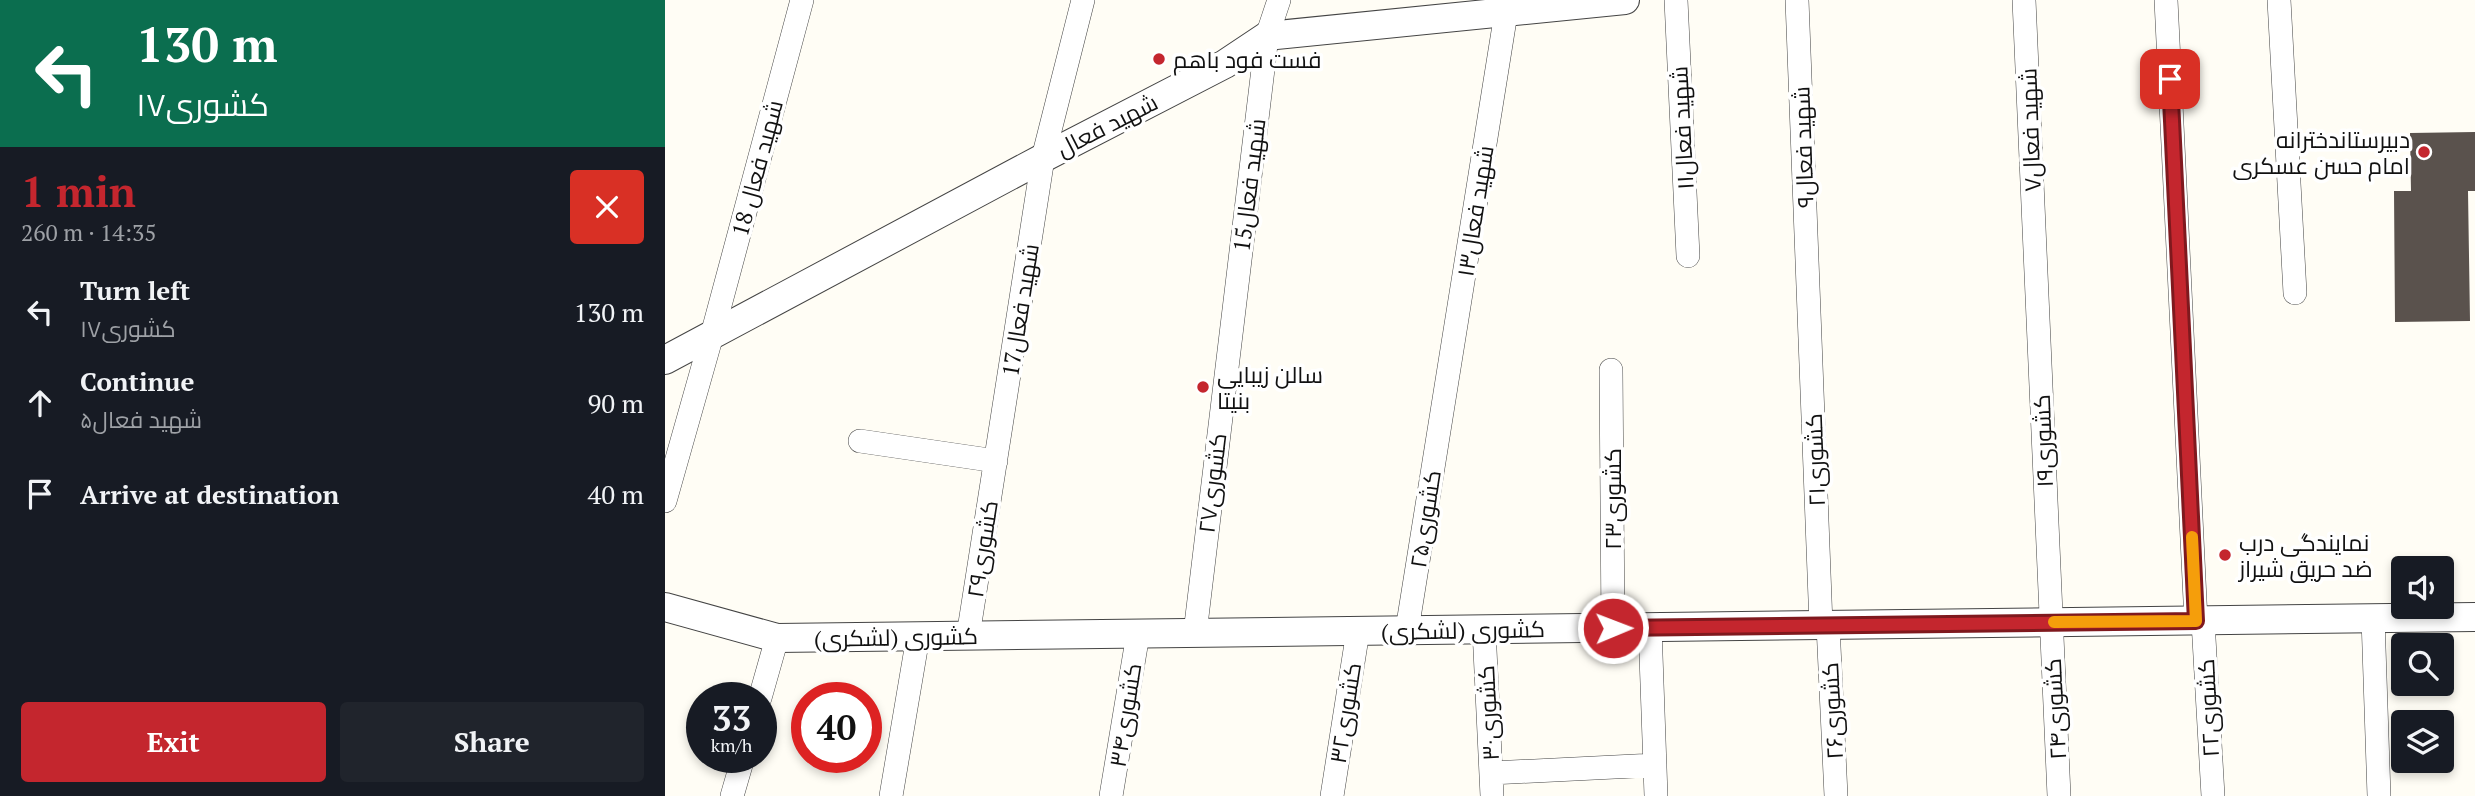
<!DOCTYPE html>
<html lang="en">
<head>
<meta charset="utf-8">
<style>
  :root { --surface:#171b24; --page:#20242c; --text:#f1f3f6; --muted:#9ea1a6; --accent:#c4262e }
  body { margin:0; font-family:"PT Serif",Cairo,serif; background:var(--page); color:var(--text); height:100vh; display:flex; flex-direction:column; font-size:26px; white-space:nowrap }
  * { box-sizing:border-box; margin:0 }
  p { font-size:23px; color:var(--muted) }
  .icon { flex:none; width:38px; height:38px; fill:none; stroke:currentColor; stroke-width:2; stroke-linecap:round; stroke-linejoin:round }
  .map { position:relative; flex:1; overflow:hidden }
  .details { display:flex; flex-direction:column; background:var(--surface); width:665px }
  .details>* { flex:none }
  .hud { background:#0b6e4f; color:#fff; overflow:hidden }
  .controls { position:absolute; left:1726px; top:556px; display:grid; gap:14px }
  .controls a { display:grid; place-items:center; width:63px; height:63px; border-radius:7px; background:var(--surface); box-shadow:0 4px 10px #0003; font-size:35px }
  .speed { position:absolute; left:21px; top:682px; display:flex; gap:14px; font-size:35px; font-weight:700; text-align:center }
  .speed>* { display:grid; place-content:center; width:91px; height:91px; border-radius:50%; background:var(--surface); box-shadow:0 4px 10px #0003; line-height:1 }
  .speed small { font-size:18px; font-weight:400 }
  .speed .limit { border:10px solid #d22; background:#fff; color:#111 }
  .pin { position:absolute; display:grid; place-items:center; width:60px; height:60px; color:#fff; margin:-30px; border-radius:14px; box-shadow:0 4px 10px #0006 }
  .me { position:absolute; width:77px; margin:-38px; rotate:89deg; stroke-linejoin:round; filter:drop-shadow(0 0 5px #0008) }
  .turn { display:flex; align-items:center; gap:24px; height:147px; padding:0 21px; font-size:32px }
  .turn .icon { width:91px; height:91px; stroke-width:2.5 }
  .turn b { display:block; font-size:49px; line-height:60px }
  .round { display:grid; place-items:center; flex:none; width:74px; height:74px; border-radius:7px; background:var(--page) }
  .head { display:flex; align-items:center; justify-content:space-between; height:119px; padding:0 21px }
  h1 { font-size:42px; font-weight:700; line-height:52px; color:var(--accent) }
  .action { display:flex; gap:14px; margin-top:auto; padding:14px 21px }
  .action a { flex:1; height:80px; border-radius:7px; background:var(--accent); color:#fff; font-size:28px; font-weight:700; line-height:80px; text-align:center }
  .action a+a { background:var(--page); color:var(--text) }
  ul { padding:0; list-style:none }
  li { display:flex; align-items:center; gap:21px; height:91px; padding:0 21px }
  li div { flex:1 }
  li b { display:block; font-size:26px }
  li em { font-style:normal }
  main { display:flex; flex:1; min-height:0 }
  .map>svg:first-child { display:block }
  .building { fill:#5a524d }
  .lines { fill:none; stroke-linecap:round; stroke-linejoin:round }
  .minor-casing { stroke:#444; stroke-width:24 }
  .tertiary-casing { stroke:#444; stroke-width:30 }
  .minor { stroke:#fff; stroke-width:23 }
  .tertiary { stroke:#fff; stroke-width:28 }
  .route-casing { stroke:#7f191e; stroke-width:18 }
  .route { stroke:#c4262e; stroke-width:12 }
  .slow { stroke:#f59e0b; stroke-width:12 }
  .poi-dot { fill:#c4262e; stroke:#fff; stroke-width:2.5 }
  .labels { text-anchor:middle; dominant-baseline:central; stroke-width:7; stroke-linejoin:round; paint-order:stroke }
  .poi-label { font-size:23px; fill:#111; stroke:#fff; text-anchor:start }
  .street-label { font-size:23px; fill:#111; stroke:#fff }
</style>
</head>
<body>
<main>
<section class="details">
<div class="hud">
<div class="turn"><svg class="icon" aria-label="left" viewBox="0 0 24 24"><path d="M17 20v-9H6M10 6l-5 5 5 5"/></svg><div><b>130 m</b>۱۷کشوری</div></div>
</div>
<div class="head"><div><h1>1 min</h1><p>260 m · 14:35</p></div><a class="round" style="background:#d93025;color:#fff"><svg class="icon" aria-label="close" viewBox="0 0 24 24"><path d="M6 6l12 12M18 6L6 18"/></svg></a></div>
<ul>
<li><svg class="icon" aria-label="left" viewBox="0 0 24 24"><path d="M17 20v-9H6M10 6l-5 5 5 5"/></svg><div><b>Turn left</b><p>۱۷کشوری</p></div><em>130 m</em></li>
<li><svg class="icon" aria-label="ahead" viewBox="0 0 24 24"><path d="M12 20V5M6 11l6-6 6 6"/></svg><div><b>Continue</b><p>شهید فعال۵</p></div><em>90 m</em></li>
<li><svg class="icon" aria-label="arrive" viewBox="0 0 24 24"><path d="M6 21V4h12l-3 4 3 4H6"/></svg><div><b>Arrive at destination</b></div><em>40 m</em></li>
</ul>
<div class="action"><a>Exit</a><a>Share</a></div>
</section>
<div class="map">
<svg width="1810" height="796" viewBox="0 0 1810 796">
  <rect width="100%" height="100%" fill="#fffdf5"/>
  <path class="building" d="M 1810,132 L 1810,191 L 1803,191 L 1805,321 L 1730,322 L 1729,191 L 1746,191 L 1745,133 Z"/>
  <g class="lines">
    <defs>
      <path id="minor" d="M 1011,0 L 1023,256
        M 1132,0 L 1156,625
        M 1359,0 L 1394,796
        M 1501,0 L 1531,621
        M 1614,0 L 1630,293
        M 946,370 L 948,628
        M 195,441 L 331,461
        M 0,501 L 47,335 L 137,0
        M 1708,618 L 1714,796
        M 1538,621 L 1548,796
        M 1163,625 L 1171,796
        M 985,627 L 991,796
        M 819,629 L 827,796
        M 742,630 L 841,13
        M 530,633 L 602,36 L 614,0
        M 303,636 L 378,158 L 418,0
        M 95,698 L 112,638
        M 826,773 L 990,765
        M 67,796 L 78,758
        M 226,796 L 253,637
        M 446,796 L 473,634
        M 667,796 L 693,631"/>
      <path id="tertiary" d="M 0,360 L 378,158 L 560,64 L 602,36 L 960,0
        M 0,607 L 112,638 L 1810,617"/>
    </defs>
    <use href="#minor" class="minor-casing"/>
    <use href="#tertiary" class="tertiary-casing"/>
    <use href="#minor" class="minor"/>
    <use href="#tertiary" class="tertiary"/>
  </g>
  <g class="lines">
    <defs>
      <path id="route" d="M 948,628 L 1531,621 L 1505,79"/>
    </defs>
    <use href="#route" class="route-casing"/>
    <use href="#route" class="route"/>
    <path class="slow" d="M 1389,622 L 1531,621 L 1527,537"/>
  </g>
  <g class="poi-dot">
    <circle cx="494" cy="59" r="7"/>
    <circle cx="1759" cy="152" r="7"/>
    <circle cx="538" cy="387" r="7"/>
    <circle cx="1560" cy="555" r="7"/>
  </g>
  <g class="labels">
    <g class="poi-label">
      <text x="508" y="59">فست فود باهم</text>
      <text x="1745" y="139" text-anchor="end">دبیرستاندخترانه<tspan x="1745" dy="26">امام حسن عسکری</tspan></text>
      <text x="552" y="374">سالن زیبایی<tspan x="552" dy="26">بنیتا</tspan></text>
      <text x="1574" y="542">نمایندگی درب<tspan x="1574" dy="26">ضد حریق شیراز</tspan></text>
    </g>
    <g class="street-label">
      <text transform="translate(442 125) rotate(-27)">شهید فعال</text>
      <text transform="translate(1017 128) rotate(-93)">شهید فعال۱۱</text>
      <text transform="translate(1365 130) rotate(-92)">شهید فعال۷</text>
      <text transform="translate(1138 147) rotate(-92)">شهید فعال۹</text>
      <text transform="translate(92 168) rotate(-75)">18 شهید فعال</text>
      <text transform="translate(584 185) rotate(-83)">15شهید فعال</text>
      <text transform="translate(810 211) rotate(-81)">شهید فعال۱۳</text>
      <text transform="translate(355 310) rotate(-81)">17شهید فعال</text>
      <text transform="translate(1378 441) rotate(-92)">۱۹کشوری</text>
      <text transform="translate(1150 460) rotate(-92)">۲۱کشوری</text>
      <text transform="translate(547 483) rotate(-83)">کشوری۲۷</text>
      <text transform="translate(947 499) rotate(-90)">کشوری۲۳</text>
      <text transform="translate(760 519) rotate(-81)">کشوری۲۵</text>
      <text transform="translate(317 549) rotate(-81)">کشوری۲۹</text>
      <text transform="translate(798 630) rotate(-1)">کشوری (لشکری)</text>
      <text transform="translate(231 637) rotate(-1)">کشوری (لشکری)</text>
      <text transform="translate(1543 708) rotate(-93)">کشوری۲۲</text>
      <text transform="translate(1390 709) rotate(-93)">کشوری۲۴</text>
      <text transform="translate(1167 711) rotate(-93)">کشوری۲۶</text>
      <text transform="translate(680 713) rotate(-81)">کشوری۳۲</text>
      <text transform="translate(823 713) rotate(-93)">کشوری۳۰</text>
      <text transform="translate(460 715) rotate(-81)">کشوری۳۴</text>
    </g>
  </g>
</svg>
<div class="controls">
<a><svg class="icon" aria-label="sound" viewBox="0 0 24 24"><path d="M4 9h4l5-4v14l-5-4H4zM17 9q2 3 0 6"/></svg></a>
<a><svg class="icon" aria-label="search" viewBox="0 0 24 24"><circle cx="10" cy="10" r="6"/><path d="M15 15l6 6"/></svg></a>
<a><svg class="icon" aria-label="layers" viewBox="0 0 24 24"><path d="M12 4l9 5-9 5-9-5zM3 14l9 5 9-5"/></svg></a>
</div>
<div class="speed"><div>33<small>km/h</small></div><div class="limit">40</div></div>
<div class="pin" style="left:1505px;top:79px;background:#d93025"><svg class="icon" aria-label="arrive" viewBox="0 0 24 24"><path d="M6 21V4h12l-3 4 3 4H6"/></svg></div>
<svg class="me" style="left:948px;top:628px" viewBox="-20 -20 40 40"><circle r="17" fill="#c4262e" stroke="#fff" stroke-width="3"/><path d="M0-11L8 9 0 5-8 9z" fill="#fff"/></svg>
</div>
</main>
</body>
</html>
